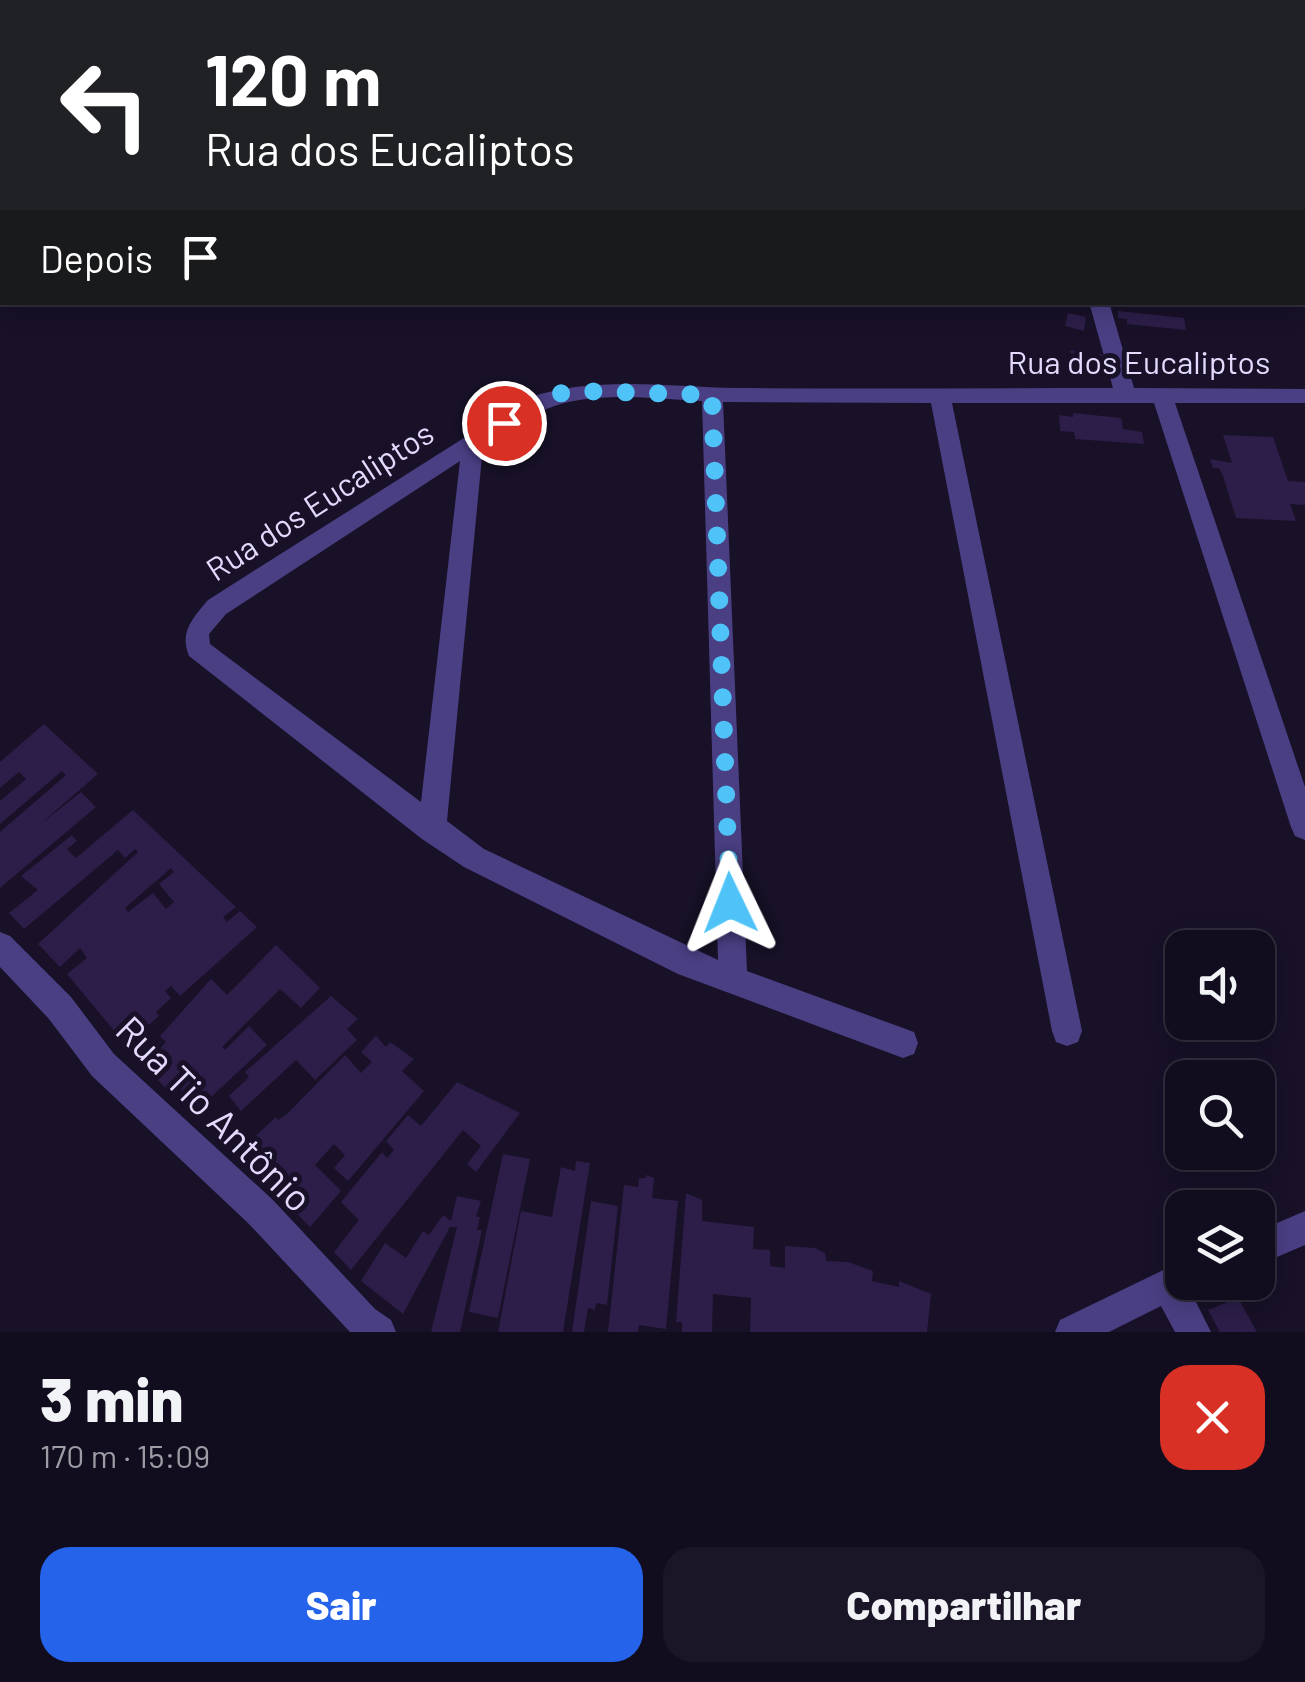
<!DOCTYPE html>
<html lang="pt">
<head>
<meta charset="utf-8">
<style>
  :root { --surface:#120d1e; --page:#1b1627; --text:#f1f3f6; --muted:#9c9ca4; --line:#312d3c; --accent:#2563eb }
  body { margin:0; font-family:Barlow,sans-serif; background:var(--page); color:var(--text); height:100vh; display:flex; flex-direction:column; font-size:38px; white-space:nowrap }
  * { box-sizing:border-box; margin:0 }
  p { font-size:32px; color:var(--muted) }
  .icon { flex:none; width:55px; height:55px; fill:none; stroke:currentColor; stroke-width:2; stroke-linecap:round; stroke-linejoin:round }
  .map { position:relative; height:1332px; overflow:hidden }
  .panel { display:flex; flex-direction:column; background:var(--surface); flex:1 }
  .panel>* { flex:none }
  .guide { position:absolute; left:0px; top:0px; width:1305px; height:305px; box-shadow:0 5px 25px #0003,0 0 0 2px var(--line); background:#202124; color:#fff; overflow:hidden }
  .controls { position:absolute; left:1165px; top:930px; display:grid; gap:20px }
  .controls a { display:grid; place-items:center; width:110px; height:110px; border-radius:20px; background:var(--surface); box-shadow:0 5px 25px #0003,0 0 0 2px var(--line); font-size:50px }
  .pin { position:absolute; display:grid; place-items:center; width:85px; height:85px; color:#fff; margin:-42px; border:5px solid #fff; border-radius:50%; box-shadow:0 2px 10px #0007 }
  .me { position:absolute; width:110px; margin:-55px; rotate:358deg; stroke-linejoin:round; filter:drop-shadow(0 0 8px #0008) }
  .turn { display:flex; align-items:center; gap:35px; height:210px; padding:0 40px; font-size:45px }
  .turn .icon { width:130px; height:130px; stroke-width:2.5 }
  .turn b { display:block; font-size:70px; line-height:85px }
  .then { display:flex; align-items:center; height:95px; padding:0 40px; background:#0003; gap:20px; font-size:38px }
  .round { display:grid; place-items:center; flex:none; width:105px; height:105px; border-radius:30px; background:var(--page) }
  .head { display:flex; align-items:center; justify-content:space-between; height:170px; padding:0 40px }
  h1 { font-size:60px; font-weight:800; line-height:75px }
  .cta { display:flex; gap:20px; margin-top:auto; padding:20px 40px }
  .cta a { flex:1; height:115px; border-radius:30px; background:var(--accent); color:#fff; font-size:40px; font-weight:800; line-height:115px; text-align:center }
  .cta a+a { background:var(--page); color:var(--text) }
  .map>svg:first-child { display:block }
  .building { fill:#2c1e48; fill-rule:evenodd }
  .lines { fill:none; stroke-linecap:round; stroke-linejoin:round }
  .street { fill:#4b3f84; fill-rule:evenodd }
  .secondary { fill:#8a76f8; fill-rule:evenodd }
  .route { stroke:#4fc3f7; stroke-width:18; stroke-dasharray:0 32.4 }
  .labels { text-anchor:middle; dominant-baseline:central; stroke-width:10; stroke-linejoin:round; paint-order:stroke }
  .street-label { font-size:32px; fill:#e3dafd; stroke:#181128 }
  .near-street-label { font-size:38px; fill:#e3dafd; stroke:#181128 }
</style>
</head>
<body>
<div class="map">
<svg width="1305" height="1332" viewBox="0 0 1305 1332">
  <rect width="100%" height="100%" fill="#181128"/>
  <path class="building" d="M 1118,311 L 1184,318 L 1186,330 L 1127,324 L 1127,319 L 1118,318 Z
    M 1068,313 L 1086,317 L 1084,331 L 1065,326 Z
    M 1078,350 L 1081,356 L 1102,354 L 1107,364 L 1076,367 L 1070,351 Z
    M 1073,413 L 1121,418 L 1123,429 L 1142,432 L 1144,444 L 1075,439 L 1074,432 L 1060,431 L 1059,415 L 1073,417 Z
    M 1223,435 L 1273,437 L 1288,481 L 1305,482 L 1305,505 L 1290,504 L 1296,521 L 1236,518 L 1223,476 L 1219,468 L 1213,468 L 1210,459 L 1232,463 Z
    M 44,724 L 98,774 L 39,825 L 81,792 L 96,807 L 0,888 L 0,832 L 66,775 L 62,771 L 0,824 L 0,801 L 26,779 L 19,772 L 0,788 L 0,762 Z
    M 133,810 L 236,907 L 223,917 L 227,922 L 240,911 L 257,927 L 180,996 L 171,986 L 165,991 L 171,998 L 156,1012 L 159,1016 L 126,1045 L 67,974 L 87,958 L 80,948 L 60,967 L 38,944 L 138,852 L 135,849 L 125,858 L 118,850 L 24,929 L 9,913 L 38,890 L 21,876 L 72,835 L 77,841 L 67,849 L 76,858 ZM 171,868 L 174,872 L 159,884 L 174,902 L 166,909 L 153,893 L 128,912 L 125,908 Z
    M 276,945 L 320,988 L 301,1008 L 280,989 L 222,1047 L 225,1050 L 249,1026 L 267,1045 L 197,1110 L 180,1089 L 173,1096 L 150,1072 L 163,1060 L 156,1053 L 166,1042 L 160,1036 L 211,979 L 227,995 Z
    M 331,996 L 358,1019 L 347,1029 L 357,1040 L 315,1080 L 296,1060 L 241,1111 L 229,1096 L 249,1077 L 245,1072 Z
    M 376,1036 L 386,1047 L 390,1042 L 414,1059 L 402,1071 L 424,1091 L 348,1181 L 334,1168 L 345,1155 L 334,1144 L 315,1165 L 341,1191 L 310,1227 L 237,1153 L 276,1117 L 278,1120 L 286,1115 L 345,1055 L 361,1073 L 372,1062 L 361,1052 Z
    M 457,1082 L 520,1113 L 476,1172 L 467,1164 L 481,1146 L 463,1130 L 351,1270 L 334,1252 L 359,1220 L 341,1202 L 382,1152 L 387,1158 L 394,1150 L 386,1141 L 408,1115 L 421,1126 Z
    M 503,1154 L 530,1159 L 498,1318 L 469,1312 Z
    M 576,1161 L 590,1163 L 563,1332 L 498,1332 L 521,1211 L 552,1217 L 561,1167 L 575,1171 Z
    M 646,1175 L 654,1178 L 652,1198 L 678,1201 L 666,1329 L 639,1325 L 638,1332 L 608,1332 L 624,1185 L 638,1187 L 639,1178 L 646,1178 Z
    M 686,1193 L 702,1200 L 702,1221 L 754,1227 L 753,1249 L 770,1250 L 770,1266 L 785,1268 L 785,1246 L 815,1248 L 825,1253 L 826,1261 L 848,1262 L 873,1271 L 872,1281 L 899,1287 L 899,1281 L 931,1294 L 927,1332 L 750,1332 L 751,1298 L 713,1294 L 712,1332 L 682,1332 L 682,1322 L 676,1322 Z
    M 457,1196 L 481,1201 L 476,1217 L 480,1217 L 477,1230 L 482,1230 L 460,1332 L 431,1332 L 457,1227 L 450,1227 L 403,1314 L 361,1281 L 385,1243 L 406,1258 L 423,1231 L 429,1235 L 443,1215 L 451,1221 Z
    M 591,1201 L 618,1206 L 607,1305 L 596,1303 L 595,1310 L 588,1308 L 584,1332 L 572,1332 Z
    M 1238,1298 L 1257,1332 L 1220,1332 L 1208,1310 Z"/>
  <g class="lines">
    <path class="street" d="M 331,0 L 347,0 L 349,2 L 333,2 Z
      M 441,0 L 459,0 L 461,2 L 443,2 Z
      M 1089,0 L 1105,0 L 1105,2 L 1090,2 Z
      M 2,40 L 2,50 L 0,51 L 0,41 Z
      M 1089,302 L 1109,302 L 1134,388 L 1305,389 L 1305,403 L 1175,403 L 1305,787 L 1305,840 L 1295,836 L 1291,827 L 1154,403 L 952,403 L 1082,1031 L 1078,1042 L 1067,1046 L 1056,1042 L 1052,1031 L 931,403 L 723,402 L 747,971 L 914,1032 L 918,1043 L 914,1054 L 903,1058 L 678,974 L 464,867 L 422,839 L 189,656 C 179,632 193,618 208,600 L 527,398 C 597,375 666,387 738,388 C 863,389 988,388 1113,388 ZM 633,397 L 702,401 L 718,960 L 484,849 L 447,821 L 483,446 C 545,406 558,397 633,397 ZM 460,461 L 421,802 L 210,644 L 209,634 L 226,614 Z
      M 0,932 L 10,936 L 71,997 L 114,1054 L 273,1200 L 375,1309 L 391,1320 L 396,1332 L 350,1332 L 249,1224 L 92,1076 L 49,1019 L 0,967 Z
      M 1305,1211 L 1305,1245 L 1258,1265 L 1258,1231 Z
      M 1182,1261 L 1182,1282 L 1197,1282 L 1191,1292 L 1211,1332 L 1175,1332 L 1161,1306 L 1109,1332 L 1055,1332 L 1060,1320 Z"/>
    <path class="secondary" d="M 1028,0 L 1045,0 L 1047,2 L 1030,2 Z
      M 1302,145 L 1305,146 L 1305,156 L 1302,156 Z"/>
  </g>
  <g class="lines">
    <path class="route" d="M 504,423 L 555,394 L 581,391 L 712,395 L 730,903"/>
  </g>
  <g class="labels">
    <g class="street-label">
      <text x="1139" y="361">Rua dos Eucaliptos</text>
      <text transform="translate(319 500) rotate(-33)">Rua dos Eucaliptos</text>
    </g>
    <g class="near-street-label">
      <text transform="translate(215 1113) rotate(45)">Rua Tio Antônio</text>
    </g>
  </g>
</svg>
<div class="controls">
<a><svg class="icon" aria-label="sound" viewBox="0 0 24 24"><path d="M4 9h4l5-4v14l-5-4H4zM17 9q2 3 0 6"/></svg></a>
<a><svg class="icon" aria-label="search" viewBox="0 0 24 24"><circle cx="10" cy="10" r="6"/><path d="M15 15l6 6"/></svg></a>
<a><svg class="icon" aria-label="layers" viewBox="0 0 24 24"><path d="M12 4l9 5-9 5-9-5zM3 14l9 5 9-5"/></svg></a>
</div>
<div class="pin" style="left:504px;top:423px;background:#d93025"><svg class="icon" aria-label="arrive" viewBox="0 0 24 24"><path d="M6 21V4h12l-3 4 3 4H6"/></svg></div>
<svg class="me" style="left:730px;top:903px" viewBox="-20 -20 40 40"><path d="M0-17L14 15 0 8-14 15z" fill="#4fc3f7" stroke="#fff" stroke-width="4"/></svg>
<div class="guide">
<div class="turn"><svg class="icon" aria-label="left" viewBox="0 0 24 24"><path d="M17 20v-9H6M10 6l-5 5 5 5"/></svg><div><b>120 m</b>Rua dos Eucaliptos</div></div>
<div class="then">Depois<svg class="icon" aria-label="arrive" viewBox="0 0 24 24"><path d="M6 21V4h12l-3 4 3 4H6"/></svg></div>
</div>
</div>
<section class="panel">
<div class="head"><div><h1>3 min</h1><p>170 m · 15:09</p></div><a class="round" style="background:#d93025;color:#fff"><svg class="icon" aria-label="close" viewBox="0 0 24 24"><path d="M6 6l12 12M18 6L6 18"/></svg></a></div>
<div class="cta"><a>Sair</a><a>Compartilhar</a></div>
</section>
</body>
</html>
